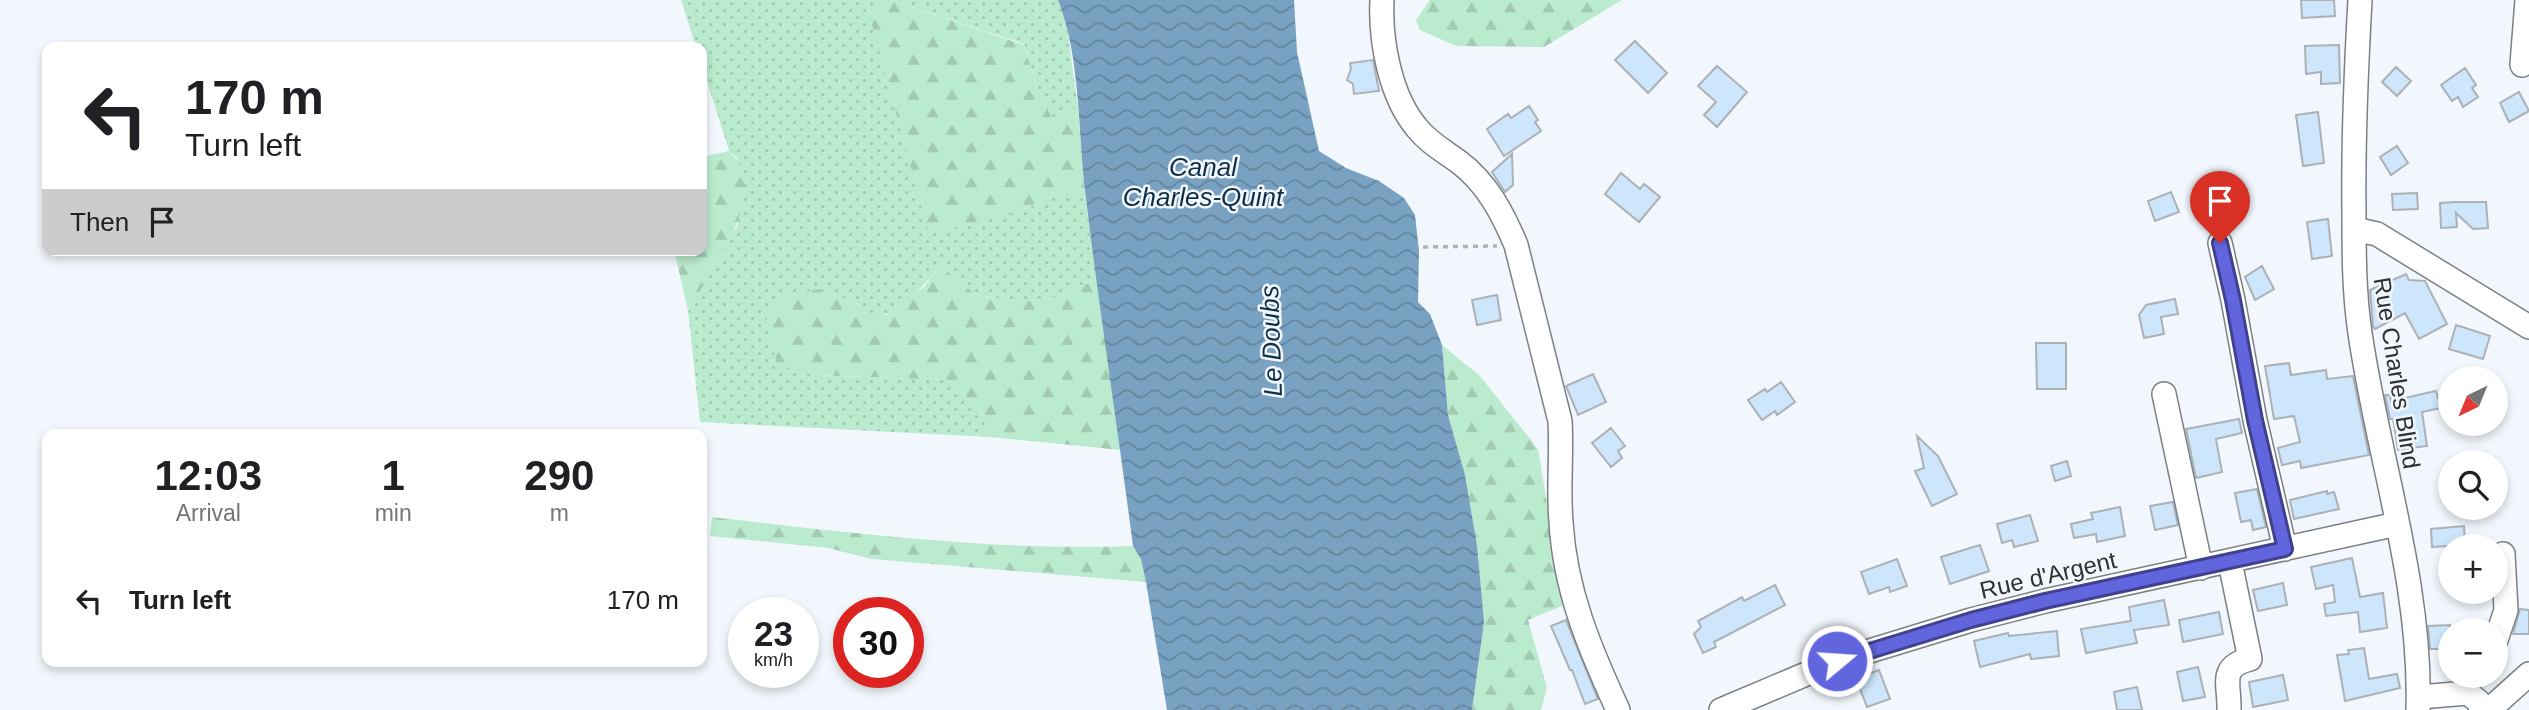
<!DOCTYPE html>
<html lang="en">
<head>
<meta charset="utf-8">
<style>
  :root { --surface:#fff; --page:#f6f6f6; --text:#202124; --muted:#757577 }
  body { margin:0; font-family:Arial,sans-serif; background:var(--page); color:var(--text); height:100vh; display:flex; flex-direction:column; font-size:26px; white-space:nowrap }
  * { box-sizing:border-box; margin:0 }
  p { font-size:23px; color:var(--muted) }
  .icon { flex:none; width:38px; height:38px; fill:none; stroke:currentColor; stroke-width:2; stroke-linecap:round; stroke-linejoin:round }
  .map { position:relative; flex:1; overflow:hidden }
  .drawer { position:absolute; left:42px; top:429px; width:665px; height:238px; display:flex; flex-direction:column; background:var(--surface); border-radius:14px; box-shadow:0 4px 10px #0003 }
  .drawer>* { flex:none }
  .top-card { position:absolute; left:42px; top:42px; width:665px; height:214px; border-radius:14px; box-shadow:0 4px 10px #0003; background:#fff; color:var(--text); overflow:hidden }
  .needle { width:46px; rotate:223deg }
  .buttons { position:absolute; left:2438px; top:366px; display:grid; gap:14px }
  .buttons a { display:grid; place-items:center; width:70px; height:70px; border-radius:50%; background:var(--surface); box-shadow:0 4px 10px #0003; font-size:35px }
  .speed { position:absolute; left:728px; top:597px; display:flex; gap:14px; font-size:35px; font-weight:700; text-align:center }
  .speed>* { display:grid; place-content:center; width:91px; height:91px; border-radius:50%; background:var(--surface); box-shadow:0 4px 10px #0003; line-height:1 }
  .speed small { font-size:18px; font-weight:400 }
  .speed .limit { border:10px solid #d22; background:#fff; color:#111 }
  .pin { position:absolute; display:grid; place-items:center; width:60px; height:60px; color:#fff; margin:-72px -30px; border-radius:50% 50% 50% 0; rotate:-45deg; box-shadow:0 0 7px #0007 }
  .pin .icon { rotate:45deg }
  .me { position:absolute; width:77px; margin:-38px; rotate:72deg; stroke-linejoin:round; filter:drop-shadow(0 0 5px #0008) }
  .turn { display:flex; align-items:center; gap:24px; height:147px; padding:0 28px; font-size:32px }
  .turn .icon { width:91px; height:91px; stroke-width:2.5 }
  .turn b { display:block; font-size:49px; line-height:60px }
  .then { display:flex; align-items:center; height:66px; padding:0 28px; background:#0003; gap:14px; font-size:26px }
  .eta { display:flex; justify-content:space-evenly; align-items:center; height:119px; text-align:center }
  .eta b { font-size:42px; font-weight:700; line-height:49px }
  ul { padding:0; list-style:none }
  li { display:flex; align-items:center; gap:21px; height:105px; padding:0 28px }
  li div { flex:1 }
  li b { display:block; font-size:26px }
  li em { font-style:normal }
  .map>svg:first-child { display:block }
  .grass { fill:url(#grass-dots) }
  .forest { fill:url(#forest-firs) }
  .water { fill:url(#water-waves) }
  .building { fill:#cde6fb; stroke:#acb1b6; stroke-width:2 }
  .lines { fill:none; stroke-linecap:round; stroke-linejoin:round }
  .minor-casing { stroke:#7b8084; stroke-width:26 }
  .path { stroke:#aeb3b7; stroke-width:3.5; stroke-dasharray:5 5; stroke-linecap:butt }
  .minor { stroke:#fff; stroke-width:23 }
  .route-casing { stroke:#404290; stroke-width:18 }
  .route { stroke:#6266de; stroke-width:12 }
  .labels { text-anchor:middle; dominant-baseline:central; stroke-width:5; stroke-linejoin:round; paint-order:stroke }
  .street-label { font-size:24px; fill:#2f3133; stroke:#f1f7fc }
  .water-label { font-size:26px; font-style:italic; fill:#0d2f46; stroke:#f1f7fc }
</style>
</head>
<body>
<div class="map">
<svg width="2529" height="710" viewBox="0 0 2529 710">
  <defs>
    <pattern id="grass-dots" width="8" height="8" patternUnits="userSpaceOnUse" patternTransform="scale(1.75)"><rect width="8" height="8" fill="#bbebce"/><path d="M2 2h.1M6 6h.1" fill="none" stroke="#a1cab1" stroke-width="1.8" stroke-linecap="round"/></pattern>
    <pattern id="forest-firs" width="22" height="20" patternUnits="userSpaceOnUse" patternTransform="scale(1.75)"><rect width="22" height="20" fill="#bbebce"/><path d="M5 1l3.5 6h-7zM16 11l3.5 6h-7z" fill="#a1cab1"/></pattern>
    <pattern id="water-waves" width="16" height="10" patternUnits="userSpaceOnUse" patternTransform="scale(1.75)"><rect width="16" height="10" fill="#79a2c2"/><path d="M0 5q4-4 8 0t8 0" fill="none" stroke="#64859e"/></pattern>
  </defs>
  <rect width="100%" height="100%" fill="#f1f7fc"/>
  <path class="grass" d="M 681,0 L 885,0 L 869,14 L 1018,212 L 1053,196 L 1085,196 L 1097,279 L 1058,297 L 1022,302 L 976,295 L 940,266 C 929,280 892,323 872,315 C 866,312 860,305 854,302 L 812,375 L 949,380 L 980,410 L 990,437 L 700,422 L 688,310 L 738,225 L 737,158 L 729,151 L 702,65 L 702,47 L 696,47 Z
    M 891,0 L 1058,0 L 1066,20 L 1078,107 L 1052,118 L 1036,84 L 1024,44 Z"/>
  <path class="forest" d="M 885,0 L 891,0 L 1024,45 L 1036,84 L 1052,118 L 1078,107 L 1085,196 L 1053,196 L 1018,212 L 929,234 L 869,14 Z
    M 1430,0 L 1622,0 L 1544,47 L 1456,46 L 1420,30 L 1416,20 Z
    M 729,151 C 773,192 711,271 688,310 L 674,250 L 702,250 L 702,157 Z
    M 940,265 L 976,295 L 1022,302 L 1058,297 L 1097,279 L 1121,450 L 990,437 L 980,410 L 949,380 L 812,375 L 777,365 L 765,312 L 782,296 L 820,289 L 854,302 L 873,315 L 886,315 L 924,287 Z
    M 1442,345 L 1480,376 L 1538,449 L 1564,605 L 1528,620 L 1547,688 L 1541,710 L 1472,710 L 1484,622 L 1465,475 L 1448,415 Z
    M 712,517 C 852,533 992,551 1133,546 L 1141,559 L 1146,582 L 872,559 L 828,548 L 710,536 Z"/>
  <path class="water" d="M 1058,0 L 1294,0 L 1297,52 L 1319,151 L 1346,168 L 1379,181 L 1404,198 L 1415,215 L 1419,251 L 1418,302 L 1430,314 L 1442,345 L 1448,415 L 1465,475 L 1477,546 L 1484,622 L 1472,710 L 1167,710 L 1146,582 L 1141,559 L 1133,546 C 1118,430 1100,315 1086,199 C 1078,138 1081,56 1058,0 Z"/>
  <path class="building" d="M 2301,0 L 2334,0 L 2335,16 L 2302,18 Z
    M 1635,41 L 1667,73 L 1648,93 L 1615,60 Z
    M 2339,45 L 2340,83 L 2321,84 L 2321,72 L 2306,74 L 2305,46 Z
    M 1373,60 L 1379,91 L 1354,94 L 1353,84 L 1347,80 L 1351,69 L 1350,63 Z
    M 1717,66 L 1747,92 L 1717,127 L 1704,115 L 1716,102 L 1698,86 Z
    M 2396,67 L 2411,81 L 2397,96 L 2382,82 Z
    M 2465,68 L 2476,85 L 2472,88 L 2478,97 L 2463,107 L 2458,97 L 2452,101 L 2441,85 Z
    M 2519,92 L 2529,111 L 2509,122 L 2500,103 Z
    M 1529,106 L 1538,120 L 1535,122 L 1541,131 L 1504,156 L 1487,129 L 1508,114 L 1511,118 Z
    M 2318,112 L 2324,163 L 2303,166 L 2296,115 Z
    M 2397,146 L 2408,163 L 2391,175 L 2380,157 Z
    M 1512,154 L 1513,185 L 1505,192 L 1492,172 Z
    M 1621,173 L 1640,189 L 1644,184 L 1660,197 L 1639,222 L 1605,194 Z
    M 2171,192 L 2179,212 L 2155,221 L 2148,201 Z
    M 2417,193 L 2418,209 L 2393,210 L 2392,194 Z
    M 2456,202 L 2486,202 L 2488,228 L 2473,229 L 2456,213 L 2457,227 L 2441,228 L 2440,203 Z
    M 2328,219 L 2332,256 L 2312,259 L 2307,222 Z
    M 2262,266 L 2274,289 L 2255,300 L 2245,277 Z
    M 2406,274 L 2409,280 L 2425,281 L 2447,324 L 2419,339 L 2405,313 L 2375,329 L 2373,327 L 2370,290 Z
    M 1497,295 L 1501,320 L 1477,325 L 1472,300 Z
    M 2175,299 L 2178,314 L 2161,317 L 2164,334 L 2144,338 L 2139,315 L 2146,305 Z
    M 2456,325 L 2490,336 L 2483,359 L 2449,349 Z
    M 2036,343 L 2066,343 L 2066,389 L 2037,389 Z
    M 2289,363 L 2291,375 L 2326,370 L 2327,379 L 2353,376 L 2369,455 L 2301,468 L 2300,461 L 2282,465 L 2278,448 L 2300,442 L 2294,416 L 2274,419 L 2265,366 Z
    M 1593,374 L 1606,402 L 1578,415 L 1566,386 Z
    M 1781,382 L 1795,402 L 1777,415 L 1775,411 L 1762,420 L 1748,400 L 1765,389 L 1767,392 Z
    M 2436,391 L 2441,408 L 2422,412 L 2427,446 L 2398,450 L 2393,419 L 2390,419 L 2385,395 L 2390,395 L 2391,401 Z
    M 2239,419 L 2242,433 L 2216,439 L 2222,472 L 2196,478 L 2186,429 Z
    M 1611,428 L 1625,446 L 1618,451 L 1622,458 L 1611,467 L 1592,443 Z
    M 1917,436 L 1938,456 L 1957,494 L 1932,506 L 1915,471 L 1924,468 Z
    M 2067,461 L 2071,476 L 2055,481 L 2051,466 Z
    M 2257,489 L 2266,527 L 2253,530 L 2251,520 L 2241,522 L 2235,493 Z
    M 2327,491 L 2327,494 L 2334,492 L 2339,509 L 2294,519 L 2290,500 Z
    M 2173,502 L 2178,525 L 2155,530 L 2150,506 Z
    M 2120,507 L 2125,536 L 2097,542 L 2096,534 L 2074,538 L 2071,524 L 2093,519 L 2091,513 Z
    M 2030,515 L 2038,541 L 2014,547 L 2012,540 L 2002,543 L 1997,524 Z
    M 2464,526 L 2465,545 L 2432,547 L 2431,529 Z
    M 1980,545 L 1989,571 L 1950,584 L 1941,557 Z
    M 2352,558 L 2360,597 L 2383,593 L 2387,628 L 2360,632 L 2358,612 L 2326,616 L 2324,604 L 2335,602 L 2333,585 L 2316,589 L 2311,567 Z
    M 1897,559 L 1907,586 L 1890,592 L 1889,587 L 1869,594 L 1861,572 Z
    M 2283,583 L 2287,605 L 2258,611 L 2253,590 Z
    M 1775,585 L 1785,605 L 1714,642 L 1716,647 L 1703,653 L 1694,634 L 1701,627 L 1698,621 L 1742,597 L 1744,601 Z
    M 2164,600 L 2169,625 L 2134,630 L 2137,643 L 2086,653 L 2081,629 L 2131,621 L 2129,607 Z
    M 2520,609 L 2529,610 L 2529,634 L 2513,634 Z
    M 2219,612 L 2223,634 L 2183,642 L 2179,620 Z
    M 1566,620 L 1598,699 L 1585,704 L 1572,670 L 1570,670 L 1551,626 Z
    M 2450,625 L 2450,649 L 2430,649 L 2428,626 Z
    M 2057,631 L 2059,656 L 2031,659 L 2030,654 L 1980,667 L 1974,641 L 2008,633 L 2009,636 Z
    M 2364,648 L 2369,679 L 2397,674 L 2400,688 L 2345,701 L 2337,655 L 2349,654 L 2348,650 Z
    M 2198,667 L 2205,697 L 2183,701 L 2177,672 Z
    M 1879,670 L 1890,699 L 1867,707 L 1856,678 Z
    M 2283,675 L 2288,700 L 2253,707 L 2249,682 Z
    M 2137,687 L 2142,710 L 2117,710 L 2114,692 Z"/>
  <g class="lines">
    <defs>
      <path id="minor" d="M 1382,0 C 1380,41 1390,96 1417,128 C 1429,143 1444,151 1459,162 C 1487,183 1503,214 1516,245 L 1560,421 C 1562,455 1558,488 1561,522 C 1565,591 1590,649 1618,710
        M 2360,0 C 2356,71 2353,141 2354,212 C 2354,253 2354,293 2360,333 C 2378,458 2422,583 2418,710
        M 2522,65 L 2527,0
        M 2354,229 L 2377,234 L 2529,327
        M 2220,243 L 2233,300 L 2255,420 L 2285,549
        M 2164,394 L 2201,568
        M 2496,640 L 2506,610 L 2503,554
        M 2419,697 L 2468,693 L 2479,702 L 2481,710
        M 1721,710 L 1837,661 L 1971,620 L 2045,601 L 2397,524
        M 2229,710 C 2230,684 2218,667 2250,659 L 2230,562
        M 2489,710 L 2529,674"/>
    </defs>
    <use href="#minor" class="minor-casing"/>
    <path class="path" d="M 1423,247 L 1497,246"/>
    <use href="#minor" class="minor"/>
  </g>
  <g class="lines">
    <defs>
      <path id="route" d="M 1837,661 L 1971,620 L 2045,601 L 2285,549 L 2255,420 L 2233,300 L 2220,243"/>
    </defs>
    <use href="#route" class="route-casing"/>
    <use href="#route" class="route"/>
  </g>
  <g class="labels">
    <g class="street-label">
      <text transform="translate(2397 373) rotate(81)">Rue Charles Blind</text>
      <text transform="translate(2048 575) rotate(-13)">Rue d'Argent</text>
    </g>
    <g class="water-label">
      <text x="1203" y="167">Canal<tspan x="1203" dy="30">Charles-Quint</tspan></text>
      <text transform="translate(1271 341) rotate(-92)">Le Doubs</text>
    </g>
  </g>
</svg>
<div class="buttons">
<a><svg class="needle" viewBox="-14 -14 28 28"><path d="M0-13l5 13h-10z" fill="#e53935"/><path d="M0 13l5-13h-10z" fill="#757577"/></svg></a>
<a><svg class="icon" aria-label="search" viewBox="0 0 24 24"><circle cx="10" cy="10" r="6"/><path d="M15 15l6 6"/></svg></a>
<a>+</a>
<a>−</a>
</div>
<div class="speed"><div>23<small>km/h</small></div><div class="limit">30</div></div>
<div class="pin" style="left:2220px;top:243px;background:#d93025"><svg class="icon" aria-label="arrive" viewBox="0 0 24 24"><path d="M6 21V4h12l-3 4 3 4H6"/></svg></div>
<svg class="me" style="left:1837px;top:661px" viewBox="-20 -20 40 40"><circle r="17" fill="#6266de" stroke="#fff" stroke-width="3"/><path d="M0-11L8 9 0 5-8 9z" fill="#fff"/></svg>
<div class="top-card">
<div class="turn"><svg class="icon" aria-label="left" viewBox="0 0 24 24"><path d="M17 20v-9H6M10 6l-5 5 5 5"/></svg><div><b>170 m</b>Turn left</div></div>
<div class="then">Then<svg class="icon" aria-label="arrive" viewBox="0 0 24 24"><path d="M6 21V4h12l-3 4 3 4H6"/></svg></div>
</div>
<section class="drawer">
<div class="eta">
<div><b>12:03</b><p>Arrival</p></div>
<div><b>1</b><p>min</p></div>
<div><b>290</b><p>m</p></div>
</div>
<ul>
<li><svg class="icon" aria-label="left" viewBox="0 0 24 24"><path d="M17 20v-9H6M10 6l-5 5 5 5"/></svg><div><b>Turn left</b></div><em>170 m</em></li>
</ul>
</section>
</div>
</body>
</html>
